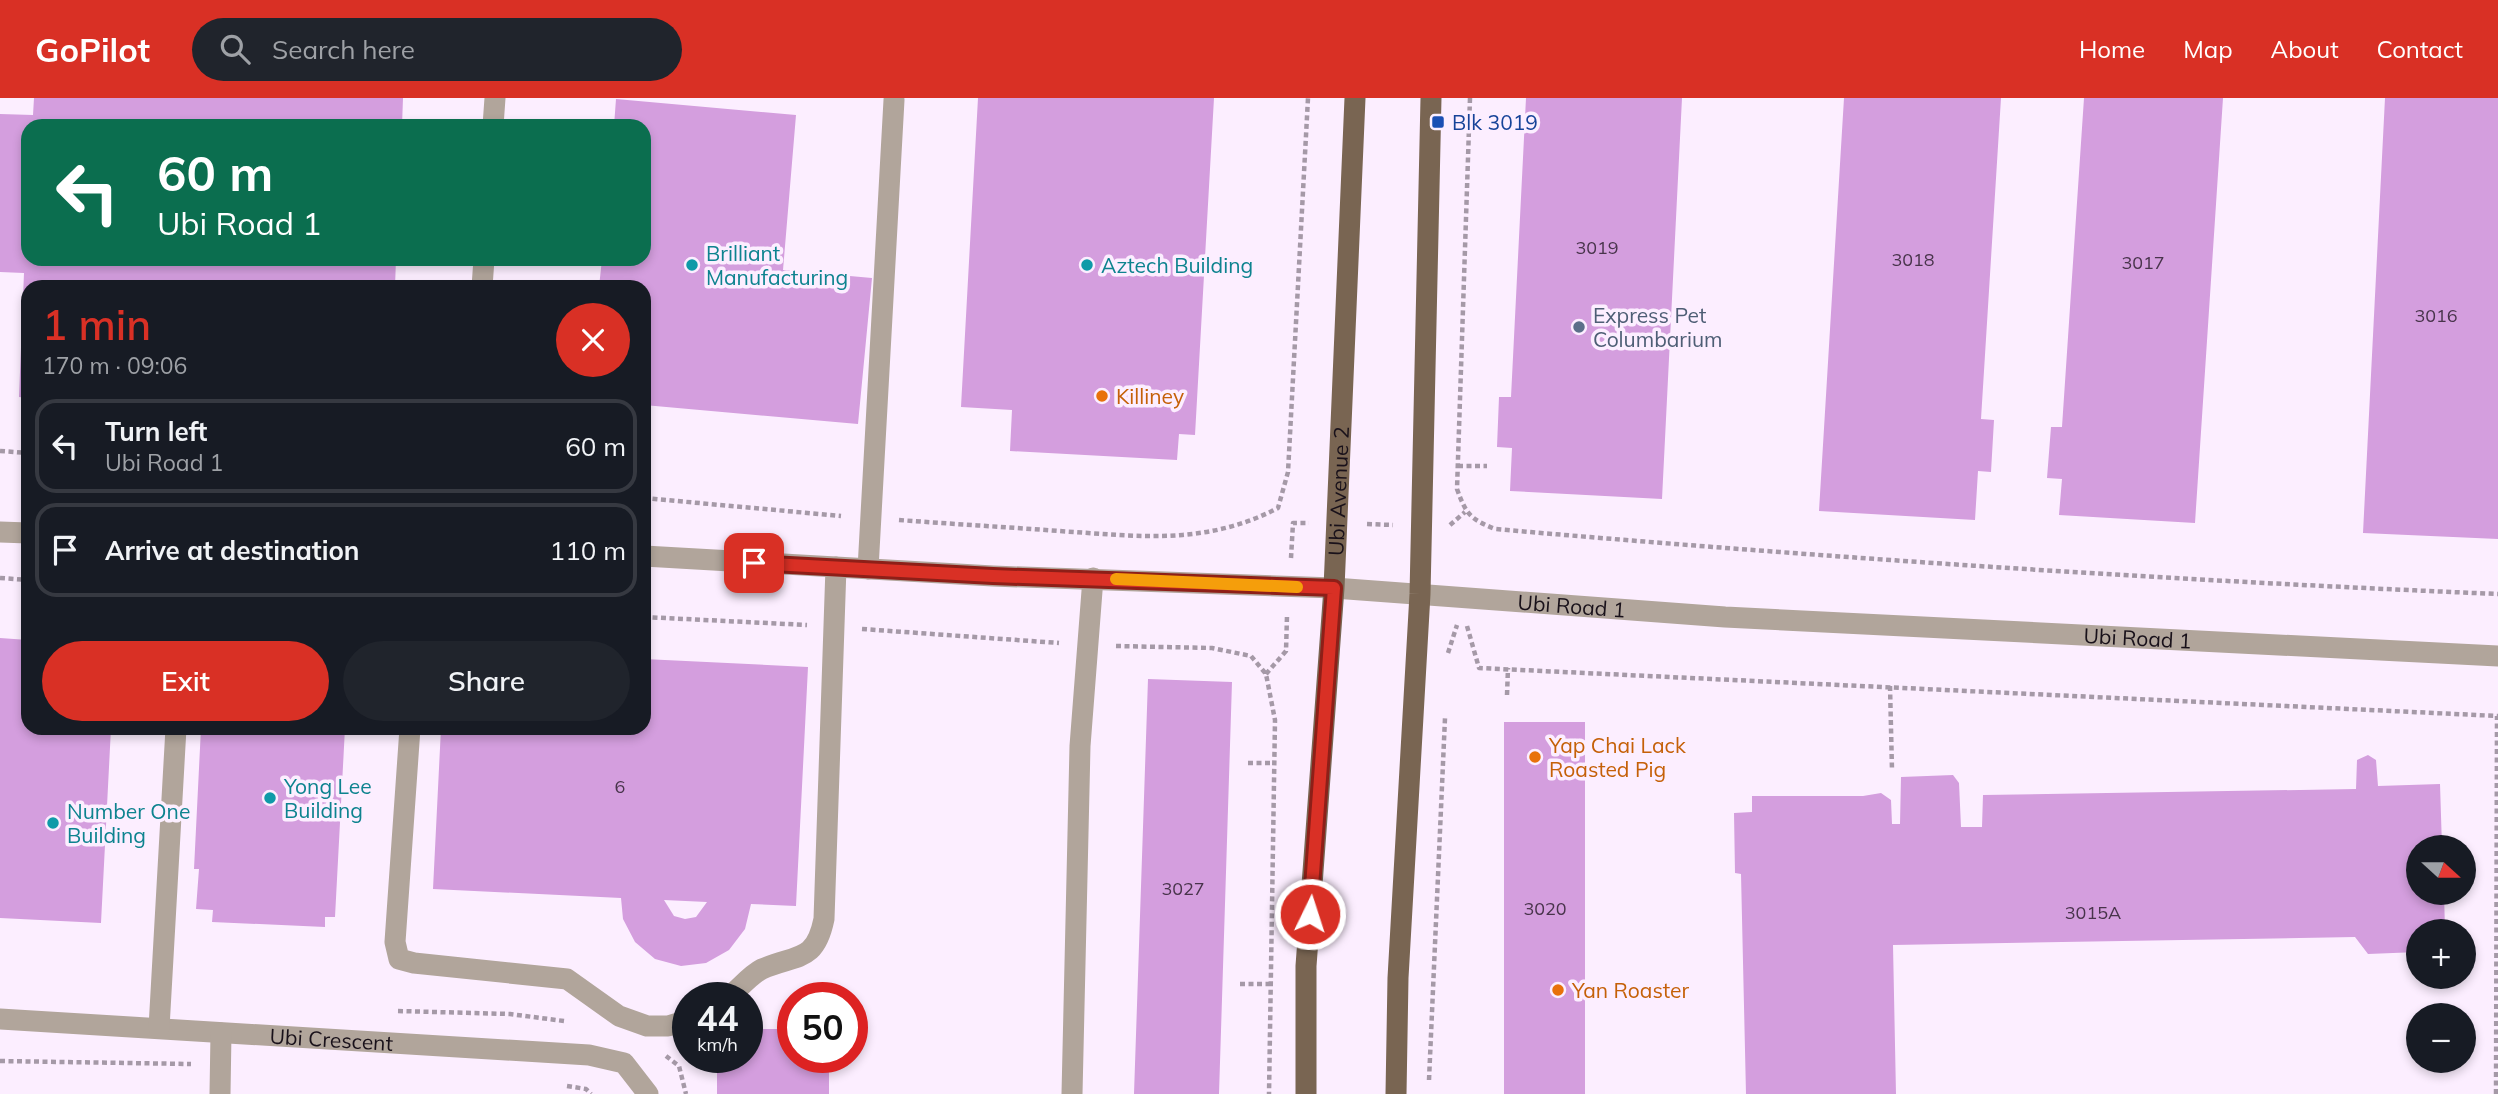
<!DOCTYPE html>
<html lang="en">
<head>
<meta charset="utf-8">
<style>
  :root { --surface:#171b24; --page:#20242c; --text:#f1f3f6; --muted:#9ea1a6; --line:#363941; --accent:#d93025 }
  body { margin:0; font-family:Mulish,sans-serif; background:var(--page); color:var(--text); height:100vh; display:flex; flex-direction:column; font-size:26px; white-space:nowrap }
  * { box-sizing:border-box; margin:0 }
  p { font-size:23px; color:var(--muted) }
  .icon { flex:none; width:38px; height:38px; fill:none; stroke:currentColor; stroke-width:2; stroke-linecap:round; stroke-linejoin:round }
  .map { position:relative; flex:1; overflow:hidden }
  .panel { position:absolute; left:21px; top:182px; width:630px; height:455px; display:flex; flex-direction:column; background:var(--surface); border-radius:21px; box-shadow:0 4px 10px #0003 }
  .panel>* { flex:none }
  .hud { position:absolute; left:21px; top:21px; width:630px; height:147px; border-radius:21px; box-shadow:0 4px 10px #0003; background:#0b6e4f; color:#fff; overflow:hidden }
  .needle { width:46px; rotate:111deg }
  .tools { position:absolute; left:2406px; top:737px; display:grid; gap:14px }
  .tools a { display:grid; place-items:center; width:70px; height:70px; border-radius:50%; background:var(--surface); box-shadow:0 4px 10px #0003; font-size:35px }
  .speed { position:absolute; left:672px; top:884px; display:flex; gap:14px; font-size:35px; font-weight:700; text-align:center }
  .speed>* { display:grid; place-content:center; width:91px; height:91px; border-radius:50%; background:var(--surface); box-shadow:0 4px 10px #0003; line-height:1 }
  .speed small { font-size:18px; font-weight:400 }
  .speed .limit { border:10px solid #d22; background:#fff; color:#111 }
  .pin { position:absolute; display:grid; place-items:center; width:60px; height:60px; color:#fff; margin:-30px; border-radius:14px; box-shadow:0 4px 10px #0006 }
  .me { position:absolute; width:77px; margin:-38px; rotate:4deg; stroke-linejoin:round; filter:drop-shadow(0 0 5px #0008) }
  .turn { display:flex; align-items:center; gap:24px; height:147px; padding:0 21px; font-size:32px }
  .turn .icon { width:91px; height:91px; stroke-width:2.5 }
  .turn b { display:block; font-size:49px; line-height:60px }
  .round { display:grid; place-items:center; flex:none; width:74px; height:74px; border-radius:37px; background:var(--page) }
  .headline { display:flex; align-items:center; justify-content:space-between; height:119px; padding:0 21px }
  h1 { font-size:42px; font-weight:600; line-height:52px; color:var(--accent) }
  .primary-button { display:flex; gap:14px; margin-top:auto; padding:14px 21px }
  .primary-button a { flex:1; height:80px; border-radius:42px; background:var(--accent); color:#fff; font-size:28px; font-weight:600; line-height:80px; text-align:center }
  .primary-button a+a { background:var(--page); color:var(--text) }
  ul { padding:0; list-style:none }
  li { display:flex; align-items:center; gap:21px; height:94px; margin:0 14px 10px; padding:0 7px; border:4px solid var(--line); border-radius:21px }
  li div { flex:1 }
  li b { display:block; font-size:26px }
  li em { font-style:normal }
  header { display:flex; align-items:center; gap:42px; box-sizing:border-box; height:98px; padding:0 35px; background:var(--accent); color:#fff }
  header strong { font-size:33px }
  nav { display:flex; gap:38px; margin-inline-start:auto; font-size:24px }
  .search { width:490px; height:63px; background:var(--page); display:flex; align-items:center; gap:18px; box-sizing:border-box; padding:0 24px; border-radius:38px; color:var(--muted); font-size:26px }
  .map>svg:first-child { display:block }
  .building { fill:#d49ede; fill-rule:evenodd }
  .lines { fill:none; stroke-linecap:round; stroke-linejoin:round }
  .path { stroke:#a599a7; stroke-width:4.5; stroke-dasharray:5 3.5; stroke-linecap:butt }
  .minor { stroke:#b1a59b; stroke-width:21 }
  .major { stroke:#796552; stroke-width:21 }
  .route-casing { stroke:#8d1f18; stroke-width:18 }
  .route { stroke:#d93025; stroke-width:12 }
  .slow { stroke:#f59e0b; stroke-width:12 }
  .transit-dot { fill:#1a4fb4; stroke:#fceeff; stroke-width:2.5 }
  .culture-dot { fill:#0f9aa8; stroke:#fceeff; stroke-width:2.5 }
  .service-dot { fill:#5c6f8a; stroke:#fceeff; stroke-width:2.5 }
  .food-dot { fill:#e8710a; stroke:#fceeff; stroke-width:2.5 }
  .labels { text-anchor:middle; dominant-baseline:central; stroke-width:7; stroke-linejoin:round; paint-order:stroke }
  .number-label { font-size:18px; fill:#48344b }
  .transit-label { font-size:21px; fill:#164399; stroke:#fceeff; text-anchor:start }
  .culture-label { font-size:21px; fill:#0d838f; stroke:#fceeff; text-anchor:start }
  .service-label { font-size:21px; fill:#4e5e75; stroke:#fceeff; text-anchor:start }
  .food-label { font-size:21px; fill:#c56008; stroke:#fceeff; text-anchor:start }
  .street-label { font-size:21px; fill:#19111a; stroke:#fceeff }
</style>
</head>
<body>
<header>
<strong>GoPilot</strong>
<div class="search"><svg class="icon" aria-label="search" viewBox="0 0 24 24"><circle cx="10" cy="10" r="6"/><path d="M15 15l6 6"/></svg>Search here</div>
<nav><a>Home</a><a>Map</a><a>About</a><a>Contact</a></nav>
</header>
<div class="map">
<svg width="2498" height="996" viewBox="0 0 2498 996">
  <rect width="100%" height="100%" fill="#fceeff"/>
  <path class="building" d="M 34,0 L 403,0 L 402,28 L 28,28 L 28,161 L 396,161 L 395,189 L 28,189 L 28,300 L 19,299 L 24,175 L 0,174 L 0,16 L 33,17 Z
    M 978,0 L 1214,0 L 1195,337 L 1179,336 L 1177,362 L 1010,353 L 1012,312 L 961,309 Z
    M 1526,0 L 1682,0 L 1662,401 L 1510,393 L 1512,350 L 1497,349 L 1499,299 L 1511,299 Z
    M 1844,0 L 2001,0 L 1981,321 L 1994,322 L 1991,374 L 1978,373 L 1975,422 L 1819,413 Z
    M 2084,0 L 2223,0 L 2195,425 L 2059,417 L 2062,381 L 2047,380 L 2051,329 L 2062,329 Z
    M 2385,0 L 2498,0 L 2498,441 L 2363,435 Z
    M 616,1 L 796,17 L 783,172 L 872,180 L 858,326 L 644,307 L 644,189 L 599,189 L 602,161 L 644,161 L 644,28 L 614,28 Z
    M 0,540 L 28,542 L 28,630 L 111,630 L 101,825 L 0,820 Z
    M 644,561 L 808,569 L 796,808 L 751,806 L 745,831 L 729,852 L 706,865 L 681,868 L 655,861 L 635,844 L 623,821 L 621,800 L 433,791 L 441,630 L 644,630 ZM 664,802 L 707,804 L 696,819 L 685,821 L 674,818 Z
    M 1148,581 L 1232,584 L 1219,996 L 1134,996 Z
    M 1504,624 L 1585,624 L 1585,996 L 1504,996 Z
    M 201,630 L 345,630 L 335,819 L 325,819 L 325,829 L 212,824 L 213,812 L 196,811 L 199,771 L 194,771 Z
    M 2368,657 L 2376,662 L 2378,688 L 2440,686 L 2442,749 L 2418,749 L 2418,794 L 2444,794 L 2445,833 L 2418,833 L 2418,854 L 2368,856 L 2355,839 L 1893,847 L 1896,996 L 1746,996 L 1741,776 L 1735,775 L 1734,715 L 1752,714 L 1752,698 L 1863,698 L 1881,695 L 1891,702 L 1892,726 L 1900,726 L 1901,679 L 1953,677 L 1959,685 L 1961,729 L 1982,729 L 1983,697 L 2356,691 L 2357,662 Z
    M 747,931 L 793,931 L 793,959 L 829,959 L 829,996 L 717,996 L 717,959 L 747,959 Z"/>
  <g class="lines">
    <path class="path" d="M 1470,0 L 1457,391 C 1466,416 1470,421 1495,431 C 1828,460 2163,482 2498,496
      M 0,353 L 28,355
      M 1458,368 L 1487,368
      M 644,400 L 841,418
      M 899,422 C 952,426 1006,429 1059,433 C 1138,438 1205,448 1278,410 L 1288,374 L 1308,0
      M 1367,426 L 1393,427
      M 1450,427 L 1465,414
      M 1291,460 L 1293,425 L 1309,425
      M 0,480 L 28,482
      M 644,519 L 807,527
      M 1467,528 L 1479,570 L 2498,618
      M 862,531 L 1059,545
      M 1116,548 L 1212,550 L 1251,558 L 1266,576 L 1275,622 L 1269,996
      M 1448,555 L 1457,527
      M 1266,576 L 1286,553 L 1287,518
      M 1890,588 L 1892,672
      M 1507,597 L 1508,570
      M 1248,665 L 1274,665
      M 1240,886 L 1271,886
      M 398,913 L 510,916 L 564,923
      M 666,958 L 679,968 L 686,996
      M 0,963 L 191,966
      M 1429,982 L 1445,620
      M 567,988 L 586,991 L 591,996
      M 2496,996 L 2497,618"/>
    <g class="minor">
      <path d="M 493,28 L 495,0"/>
      <path d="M 482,189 L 484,161"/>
      <path d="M 0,434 L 28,435"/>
      <path id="s1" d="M 644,458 L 993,478 L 1334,490 L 1725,519 L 2498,558"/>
      <path d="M 868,471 L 894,2"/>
      <path d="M 410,630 L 395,844 L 399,861 L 414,865 L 567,881 L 619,918 L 647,928 L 668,928 L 688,922"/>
      <path d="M 728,900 C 739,891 750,877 762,871 C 797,856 815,865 824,821 L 836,469"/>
      <path id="s2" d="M 0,921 L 589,957 L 624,965 L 648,996"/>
      <path d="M 159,930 L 176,630"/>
      <path d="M 220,996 L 221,935"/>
      <path d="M 1072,996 L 1080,648 L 1093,480"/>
    </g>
    <g class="major">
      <path id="s3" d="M 1306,996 L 1306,868 L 1334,490 L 1355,0"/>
      <path d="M 1396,996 L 1398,880 L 1420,496 L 1431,0"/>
    </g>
  </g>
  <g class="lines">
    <defs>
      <path id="route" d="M 754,465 L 993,478 L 1334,490 L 1310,816"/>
    </defs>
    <use href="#route" class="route-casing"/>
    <use href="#route" class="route"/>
    <path class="slow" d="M 1116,481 L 1297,489"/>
  </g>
  <rect class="transit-dot" x="1431" y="17" width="14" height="14" rx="3.5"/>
  <g class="culture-dot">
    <circle cx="692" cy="167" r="7"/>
    <circle cx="1087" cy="167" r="7"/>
    <circle cx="270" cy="700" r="7"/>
    <circle cx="53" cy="725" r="7"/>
  </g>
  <circle class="service-dot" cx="1579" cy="229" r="7"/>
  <g class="food-dot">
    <circle cx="1102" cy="298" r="7"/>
    <circle cx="1535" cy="659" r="7"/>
    <circle cx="1558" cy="892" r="7"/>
  </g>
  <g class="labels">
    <g class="number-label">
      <text x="1597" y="149">3019</text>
      <text x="1913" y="161">3018</text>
      <text x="2143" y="164">3017</text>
      <text x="2436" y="217">3016</text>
      <text x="620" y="688">6</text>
      <text x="1183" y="790">3027</text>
      <text x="1545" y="810">3020</text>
      <text x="2093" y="814">3015A</text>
    </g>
    <g class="transit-label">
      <text x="1452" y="24">Blk 3019</text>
    </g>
    <g class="culture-label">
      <text x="706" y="155">Brilliant<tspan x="706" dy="24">Manufacturing</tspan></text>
      <text x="1101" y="167">Aztech Building</text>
      <text x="284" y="688">Yong Lee<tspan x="284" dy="24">Building</tspan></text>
      <text x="67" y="713">Number One<tspan x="67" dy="24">Building</tspan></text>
    </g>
    <g class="service-label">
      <text x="1593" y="217">Express Pet<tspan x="1593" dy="24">Columbarium</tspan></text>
    </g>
    <g class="food-label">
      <text x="1116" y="298">Killiney</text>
      <text x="1549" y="647">Yap Chai Lack<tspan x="1549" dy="24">Roasted Pig</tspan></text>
      <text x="1572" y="892">Yan Roaster</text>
    </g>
    <g class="street-label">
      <text stroke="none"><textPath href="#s3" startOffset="604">Ubi Avenue 2</textPath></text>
      <text stroke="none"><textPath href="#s1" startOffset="929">Ubi Road 1</textPath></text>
      <text stroke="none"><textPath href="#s1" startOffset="1496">Ubi Road 1</textPath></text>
      <text stroke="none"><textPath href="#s2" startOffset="332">Ubi Crescent</textPath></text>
    </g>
  </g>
</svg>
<div class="tools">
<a><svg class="needle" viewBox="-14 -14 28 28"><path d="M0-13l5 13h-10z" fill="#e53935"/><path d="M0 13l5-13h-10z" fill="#9ea1a6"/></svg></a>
<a>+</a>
<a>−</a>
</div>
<div class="speed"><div>44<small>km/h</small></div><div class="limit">50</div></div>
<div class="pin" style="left:754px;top:465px;background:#d93025"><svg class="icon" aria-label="arrive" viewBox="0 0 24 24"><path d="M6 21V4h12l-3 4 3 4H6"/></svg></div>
<svg class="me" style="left:1310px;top:816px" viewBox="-20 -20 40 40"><circle r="17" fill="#d93025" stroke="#fff" stroke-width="3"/><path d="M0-11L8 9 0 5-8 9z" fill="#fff"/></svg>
<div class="hud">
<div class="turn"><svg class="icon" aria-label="left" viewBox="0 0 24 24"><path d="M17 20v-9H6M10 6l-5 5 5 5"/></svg><div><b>60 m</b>Ubi Road 1</div></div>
</div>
<section class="panel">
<div class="headline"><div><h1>1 min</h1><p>170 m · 09:06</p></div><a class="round" style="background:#d93025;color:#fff"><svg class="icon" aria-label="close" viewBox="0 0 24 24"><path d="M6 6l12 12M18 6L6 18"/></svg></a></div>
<ul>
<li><svg class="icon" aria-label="left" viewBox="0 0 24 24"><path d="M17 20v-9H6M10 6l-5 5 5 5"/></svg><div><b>Turn left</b><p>Ubi Road 1</p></div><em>60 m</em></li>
<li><svg class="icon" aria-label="arrive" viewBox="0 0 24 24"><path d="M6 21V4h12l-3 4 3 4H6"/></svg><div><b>Arrive at destination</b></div><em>110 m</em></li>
</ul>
<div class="primary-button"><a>Exit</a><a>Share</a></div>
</section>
</div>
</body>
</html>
